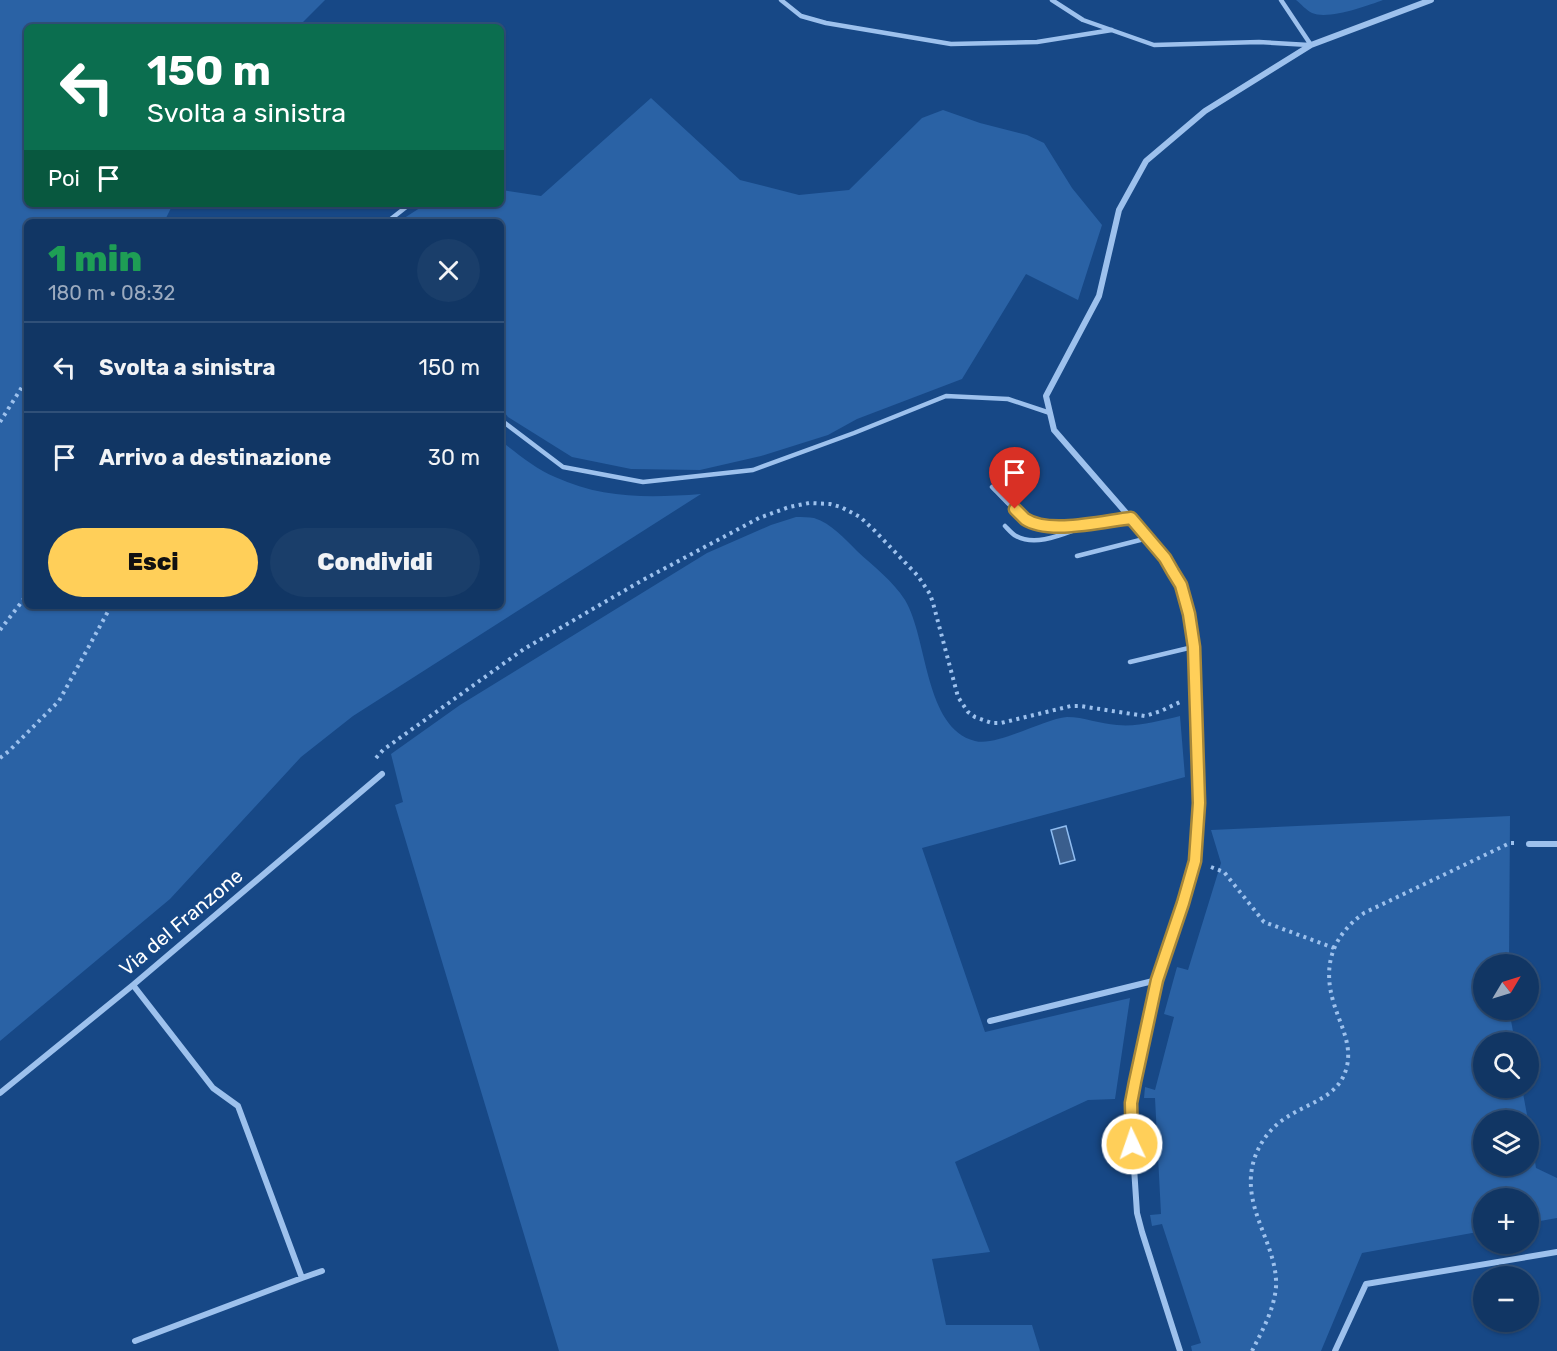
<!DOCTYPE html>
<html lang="it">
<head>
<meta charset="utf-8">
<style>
  :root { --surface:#113664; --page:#1a3e6a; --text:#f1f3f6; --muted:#9cabbf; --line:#305078; --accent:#ffcf59 }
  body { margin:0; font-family:Rubik,sans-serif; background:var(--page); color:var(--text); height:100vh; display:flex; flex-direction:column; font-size:22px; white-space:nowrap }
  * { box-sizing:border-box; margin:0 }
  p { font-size:20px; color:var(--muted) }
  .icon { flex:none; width:33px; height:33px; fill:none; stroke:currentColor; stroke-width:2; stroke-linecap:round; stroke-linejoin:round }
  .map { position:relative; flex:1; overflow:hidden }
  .details { position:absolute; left:24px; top:219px; width:480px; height:390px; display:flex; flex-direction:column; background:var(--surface); border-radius:9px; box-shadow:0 2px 4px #0004,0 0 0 2px var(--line) }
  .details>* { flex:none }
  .guide { position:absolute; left:24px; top:24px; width:480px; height:183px; border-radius:9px; box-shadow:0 2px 4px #0004,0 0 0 2px var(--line); background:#0b6e4f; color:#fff; overflow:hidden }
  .needle { width:39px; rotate:52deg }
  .tools { position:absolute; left:1473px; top:954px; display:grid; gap:12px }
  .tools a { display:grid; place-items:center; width:66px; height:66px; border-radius:50%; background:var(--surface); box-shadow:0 2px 4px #0004,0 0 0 2px var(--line); font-size:30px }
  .pin { position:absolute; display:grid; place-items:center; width:51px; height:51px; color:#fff; margin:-62px -26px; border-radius:50% 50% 50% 0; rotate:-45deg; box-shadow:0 0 6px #0007 }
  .pin .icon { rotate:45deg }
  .me { position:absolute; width:66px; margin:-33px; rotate:357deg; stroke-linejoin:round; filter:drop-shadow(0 0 4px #0008) }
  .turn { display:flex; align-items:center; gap:21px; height:126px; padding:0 24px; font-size:27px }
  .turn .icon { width:78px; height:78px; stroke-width:2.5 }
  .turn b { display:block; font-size:42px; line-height:51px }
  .then { display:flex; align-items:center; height:57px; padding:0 24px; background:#0003; gap:12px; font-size:22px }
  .round { display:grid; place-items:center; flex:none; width:63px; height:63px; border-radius:32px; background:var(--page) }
  .headline { display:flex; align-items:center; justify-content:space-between; height:102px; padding:0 24px }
  h1 { font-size:36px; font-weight:800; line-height:45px; color:#1e9e55 }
  .primary-button { display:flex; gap:12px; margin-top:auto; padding:12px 24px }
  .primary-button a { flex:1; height:69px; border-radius:36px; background:var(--accent); color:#111; font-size:24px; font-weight:800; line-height:69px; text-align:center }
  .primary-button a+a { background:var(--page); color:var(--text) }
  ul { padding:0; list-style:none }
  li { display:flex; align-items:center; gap:18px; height:90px; padding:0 24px; border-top:2px solid var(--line) }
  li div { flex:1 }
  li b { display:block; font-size:22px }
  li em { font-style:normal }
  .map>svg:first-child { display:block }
  .green { fill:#2a62a5 }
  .water { fill:#3a5e8d; stroke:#8fbcf0; stroke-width:1.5 }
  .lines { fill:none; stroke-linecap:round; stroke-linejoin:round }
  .path { stroke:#9dc1ed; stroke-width:4; stroke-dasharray:3 4.5; stroke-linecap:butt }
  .service { stroke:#9dc1ed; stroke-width:4.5 }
  .minor { stroke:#9dc1ed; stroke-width:6 }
  .route-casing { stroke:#a6873a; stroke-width:15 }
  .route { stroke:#ffcf59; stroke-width:10 }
  .labels { text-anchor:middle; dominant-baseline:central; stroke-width:6; stroke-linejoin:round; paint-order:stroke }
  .street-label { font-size:20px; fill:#fff; stroke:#174886 }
</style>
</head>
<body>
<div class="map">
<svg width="1557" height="1351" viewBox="0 0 1557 1351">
  <rect width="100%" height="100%" fill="#174886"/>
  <path class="green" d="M 0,0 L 325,0 L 298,27 L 27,27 L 27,204 L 173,204 L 164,222 L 27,222 L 27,606 L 501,606 L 501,441 C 518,454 536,469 555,477 C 603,499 650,498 701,494 L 353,716 L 301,757 L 170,899 L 0,1041 Z
    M 1296,0 L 1383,0 C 1367,6 1328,20 1312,13 C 1306,10 1301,4 1296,0 Z
    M 651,98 L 740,180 L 799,195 L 849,190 L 922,118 L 943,110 L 980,123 L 1027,135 L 1044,143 L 1072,188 L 1102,225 L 1078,300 L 1026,274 L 962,379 L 857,419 L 828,435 L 761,456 L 700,470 L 631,469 L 572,457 L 508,417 L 501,408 L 501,222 L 398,222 L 426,204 L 501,204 L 501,190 L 541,196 Z
    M 796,517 C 802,517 809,517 814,518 C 832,524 844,538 857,551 C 873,566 893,581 905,600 C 928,638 924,728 975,741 C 997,747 1043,719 1067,717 C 1084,717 1100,724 1117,725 C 1138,727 1159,721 1180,716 L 1185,777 L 922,848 L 985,1032 L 1130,998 L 1115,1099 L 1088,1100 L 955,1162 L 990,1252 L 932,1259 L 946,1325 L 1032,1325 L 1040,1351 L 559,1351 L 395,805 L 403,802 L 391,754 L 460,705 L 707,553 L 771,525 Z
    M 1510,816 L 1509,964 L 1484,964 L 1484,1010 L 1509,1010 L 1515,1042 L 1484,1042 L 1484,1088 L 1522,1088 L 1528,1120 L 1484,1120 L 1484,1166 L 1528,1166 L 1529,1123 L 1536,1168 L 1557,1178 L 1557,1218 L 1529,1223 L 1528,1198 L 1484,1198 L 1483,1231 L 1362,1253 L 1321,1351 L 1192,1351 L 1191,1346 L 1201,1343 L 1162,1224 L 1152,1226 L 1150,1215 L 1161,1214 L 1155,1098 L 1144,1098 L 1145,1087 L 1155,1090 L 1174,1017 L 1164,1014 L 1177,967 L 1188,970 L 1221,863 L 1211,830 Z"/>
  <path class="water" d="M 1066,826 L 1075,860 L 1060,864 L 1051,830 Z"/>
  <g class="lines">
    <path class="path" d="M 0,422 L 27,379
      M 0,630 L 27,595
      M 0,758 L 9,751 L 59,701 L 111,606
      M 376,758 L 383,750 L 524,649 L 641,581 L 759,518 L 789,507 L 809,503 L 830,504 L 841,507 L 860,517 L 875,531 L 918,576 L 930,594 L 933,603 L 958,697 L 968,712 L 975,717 L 992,723 L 1001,723 L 1071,706 L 1080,706 L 1145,716 L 1161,711 L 1180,702
      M 1211,867 L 1224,872 L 1264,922 L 1334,948
      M 1252,1351 C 1262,1331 1274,1310 1276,1287 C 1278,1246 1244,1212 1252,1168 C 1256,1147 1269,1128 1287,1117 C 1310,1102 1340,1097 1347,1066 C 1352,1044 1340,1024 1334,1004 C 1322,966 1332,936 1364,913 L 1510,843 L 1514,843"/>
    <path class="service" d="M 781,0 L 801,16 L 826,23 L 951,44 L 1037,42 L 1112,30
      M 1052,0 L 1083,20 L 1154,45 L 1259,42 L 1309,45
      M 1281,0 L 1311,45
      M 387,222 L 410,204
      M 501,420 L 563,467 L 643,482 L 753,470 L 854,433 L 946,396 L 1008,399 L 1050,413
      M 992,487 C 1002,497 1014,511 1026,519 C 1049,535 1104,521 1131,518
      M 1005,526 C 1008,529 1012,534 1016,536 C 1036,547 1063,534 1083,527
      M 1077,556 L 1148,538
      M 1130,662 L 1193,647"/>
    <path class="minor" d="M 1529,844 L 1557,844
      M 133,985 L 213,1088 L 238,1106 L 302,1278 L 322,1271
      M 990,1021 L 1157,980
      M 0,1093 L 133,985 L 382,774
      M 135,1341 L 302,1278
      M 1180,1351 L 1142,1232 L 1137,1213 L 1131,1122 L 1131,1103 L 1157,980 L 1183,903 L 1195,861 L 1199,803 L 1193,636 L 1185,599 L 1181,585 L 1173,572 L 1148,538 L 1054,430 L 1046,396 L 1099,296 L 1119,210 L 1146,161 L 1205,111 L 1311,45 L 1431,0
      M 1335,1351 L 1366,1284 L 1557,1252"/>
  </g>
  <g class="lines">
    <defs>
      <path id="route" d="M 1015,509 C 1018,512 1022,516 1025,519 C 1049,535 1104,521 1131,518 L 1165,558 L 1173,572 L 1181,585 L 1189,614 L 1194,647 L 1199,803 L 1195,861 L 1183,903 L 1157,980 L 1135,1082 L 1131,1103 L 1132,1144"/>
    </defs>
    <use href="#route" class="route-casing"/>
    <use href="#route" class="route"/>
  </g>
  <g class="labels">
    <g class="street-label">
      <text transform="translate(181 922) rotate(-40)">Via del Franzone</text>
    </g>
  </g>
</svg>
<div class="tools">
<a><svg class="needle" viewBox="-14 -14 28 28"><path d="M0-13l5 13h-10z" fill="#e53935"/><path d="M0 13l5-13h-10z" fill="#9cabbf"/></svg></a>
<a><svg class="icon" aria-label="search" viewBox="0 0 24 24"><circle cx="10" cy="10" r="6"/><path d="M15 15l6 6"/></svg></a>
<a><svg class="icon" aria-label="layers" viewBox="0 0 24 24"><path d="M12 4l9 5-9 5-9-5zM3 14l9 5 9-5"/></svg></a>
<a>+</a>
<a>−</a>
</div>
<div class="pin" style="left:1015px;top:509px;background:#d93025"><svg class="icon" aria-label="arrive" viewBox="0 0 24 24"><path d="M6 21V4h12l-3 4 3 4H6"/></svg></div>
<svg class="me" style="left:1132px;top:1144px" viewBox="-20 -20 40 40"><circle r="17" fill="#ffcf59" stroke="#fff" stroke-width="3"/><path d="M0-11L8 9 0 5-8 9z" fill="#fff"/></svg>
<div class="guide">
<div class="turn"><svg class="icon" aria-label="left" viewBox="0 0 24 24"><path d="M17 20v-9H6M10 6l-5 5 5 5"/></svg><div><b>150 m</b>Svolta a sinistra</div></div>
<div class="then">Poi<svg class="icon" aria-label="arrive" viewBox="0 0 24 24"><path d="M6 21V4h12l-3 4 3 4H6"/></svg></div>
</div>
<section class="details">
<div class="headline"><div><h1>1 min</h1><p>180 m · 08:32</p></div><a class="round"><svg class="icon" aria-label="close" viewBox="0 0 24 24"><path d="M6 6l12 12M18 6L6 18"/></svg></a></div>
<ul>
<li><svg class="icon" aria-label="left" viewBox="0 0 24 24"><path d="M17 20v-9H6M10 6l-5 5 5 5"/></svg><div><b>Svolta a sinistra</b></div><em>150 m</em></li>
<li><svg class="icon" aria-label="arrive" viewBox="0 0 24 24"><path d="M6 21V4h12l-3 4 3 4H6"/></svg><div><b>Arrivo a destinazione</b></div><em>30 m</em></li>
</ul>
<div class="primary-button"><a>Esci</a><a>Condividi</a></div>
</section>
</div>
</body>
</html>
